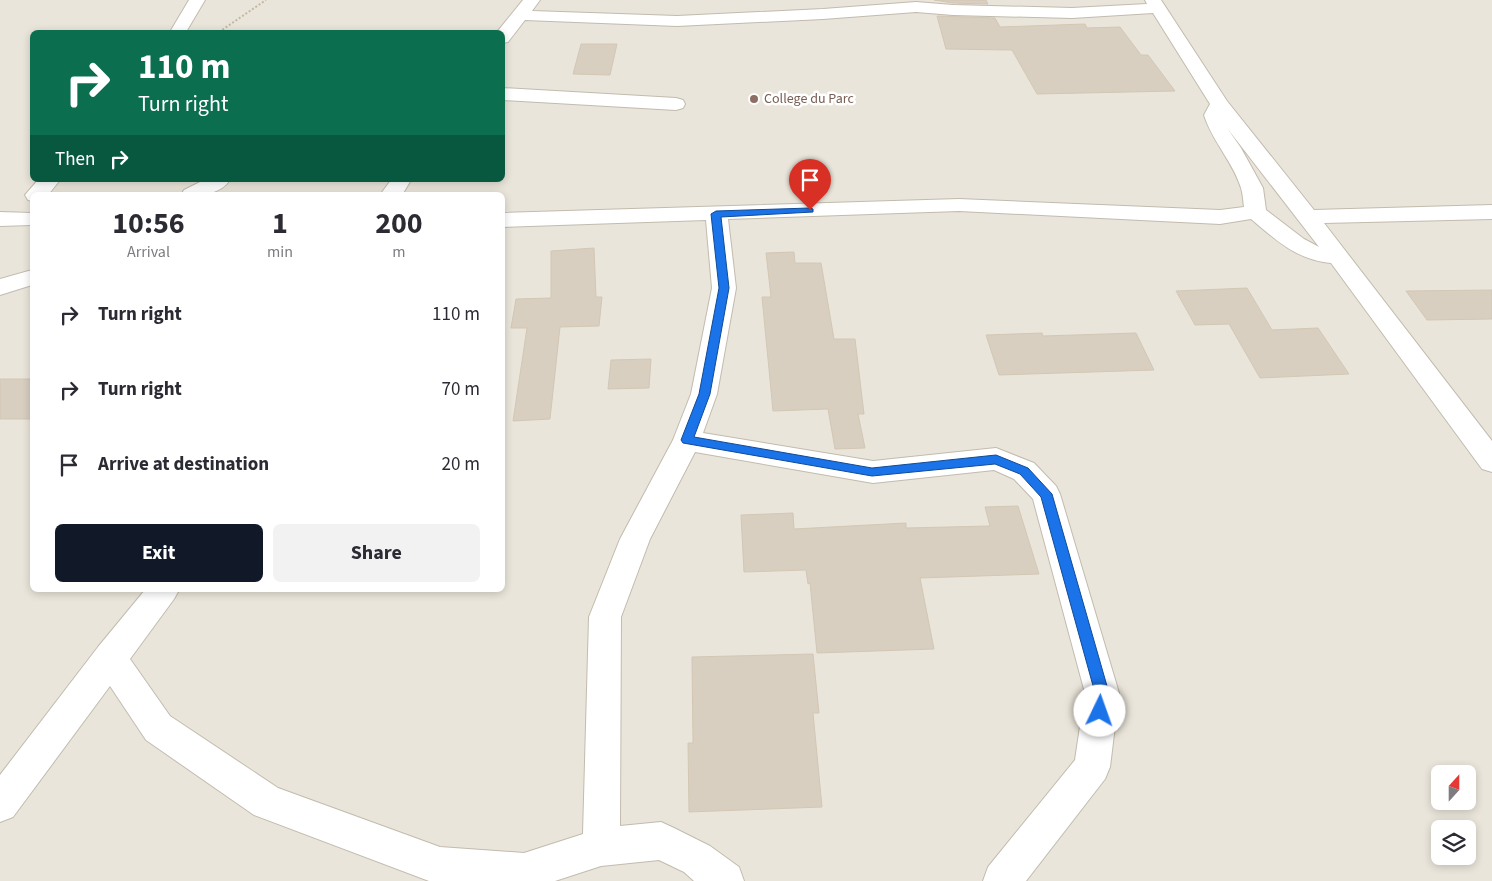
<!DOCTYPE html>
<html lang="en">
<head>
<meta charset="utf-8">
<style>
  :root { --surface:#fff; --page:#f2f2f3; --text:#2b2b33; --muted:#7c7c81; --accent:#111827 }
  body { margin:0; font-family:"Source Sans 3",sans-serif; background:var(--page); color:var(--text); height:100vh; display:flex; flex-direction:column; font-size:19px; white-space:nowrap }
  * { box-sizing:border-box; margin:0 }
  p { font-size:16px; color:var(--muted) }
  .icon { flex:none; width:28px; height:28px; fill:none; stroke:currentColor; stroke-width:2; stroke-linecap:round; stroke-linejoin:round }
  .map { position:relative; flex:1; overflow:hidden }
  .side { position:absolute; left:30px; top:192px; width:475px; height:400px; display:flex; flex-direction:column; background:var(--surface); border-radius:8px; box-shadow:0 2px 8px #0003 }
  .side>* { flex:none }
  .hud { position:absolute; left:30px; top:30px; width:475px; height:152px; border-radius:8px; box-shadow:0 2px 8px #0003; background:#0b6e4f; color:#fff; overflow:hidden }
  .needle { width:32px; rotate:21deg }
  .tools { position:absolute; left:1431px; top:765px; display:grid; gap:10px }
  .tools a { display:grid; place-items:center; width:45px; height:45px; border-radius:8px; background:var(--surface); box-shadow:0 2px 8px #0003; font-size:25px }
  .pin { position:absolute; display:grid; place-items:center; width:42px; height:42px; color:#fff; margin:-51px -21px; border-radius:50% 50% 50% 0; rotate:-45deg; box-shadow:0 0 5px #0007 }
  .pin .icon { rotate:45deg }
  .me { position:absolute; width:55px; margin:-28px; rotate:3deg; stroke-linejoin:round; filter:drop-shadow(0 0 4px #0008) }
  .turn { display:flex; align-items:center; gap:18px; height:105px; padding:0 25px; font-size:22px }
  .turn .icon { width:65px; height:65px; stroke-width:2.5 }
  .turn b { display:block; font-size:35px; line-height:42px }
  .then { display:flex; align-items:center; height:48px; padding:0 25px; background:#0003; gap:10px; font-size:19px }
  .eta { display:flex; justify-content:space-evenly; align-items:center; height:85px; text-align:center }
  .eta b { font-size:30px; font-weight:700; line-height:35px }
  .button { display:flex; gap:10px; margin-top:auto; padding:10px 25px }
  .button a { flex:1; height:58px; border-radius:8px; background:var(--accent); color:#fff; font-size:20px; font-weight:700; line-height:58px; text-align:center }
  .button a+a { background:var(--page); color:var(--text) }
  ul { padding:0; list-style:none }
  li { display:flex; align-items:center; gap:15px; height:75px; padding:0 25px }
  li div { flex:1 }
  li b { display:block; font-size:19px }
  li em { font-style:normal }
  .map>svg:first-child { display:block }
  .residential { fill:#eae5da; fill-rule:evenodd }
  .building { fill:#d8cfc1; stroke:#d3c7b4 }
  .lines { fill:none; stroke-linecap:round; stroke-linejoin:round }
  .minor-casing { stroke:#c2bbae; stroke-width:2 }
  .path { stroke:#c4b79f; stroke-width:2; stroke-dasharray:2 2; stroke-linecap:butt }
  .minor { fill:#fff; fill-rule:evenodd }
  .route { fill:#1a73e8; stroke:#114b97 }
  .education-dot { fill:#8d6e63; stroke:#fff; stroke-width:2 }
  .labels { text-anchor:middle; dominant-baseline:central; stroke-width:5; stroke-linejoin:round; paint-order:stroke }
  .far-education-label { font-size:14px; fill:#785e54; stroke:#fff; text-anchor:start }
</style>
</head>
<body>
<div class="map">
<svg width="1492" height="881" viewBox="0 0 1492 881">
  <rect width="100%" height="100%" fill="#f6f3ec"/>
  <path class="residential" d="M 0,0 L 1492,0 L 1492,881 L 0,881 ZM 32,32 L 502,32 L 502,180 L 32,180 ZM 32,195 L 502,195 L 502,590 L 32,590 ZM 1440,774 L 1468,774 L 1468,801 L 1440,801 ZM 1440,829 L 1468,829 L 1468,856 L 1440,856 Z"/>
  <path class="building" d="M 934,0 L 986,0 L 988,4 L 953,3 Z
    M 937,16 L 995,18 L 1000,27 L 1085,24 L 1087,28 L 1120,27 L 1141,55 L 1148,55 L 1175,91 L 1037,94 L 1012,50 L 946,49 Z
    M 581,44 L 617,44 L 610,75 L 573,74 Z
    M 594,248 L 596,297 L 602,297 L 599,326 L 560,327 L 550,419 L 513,421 L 527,328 L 511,328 L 516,299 L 551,298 L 551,251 Z
    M 794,252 L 795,263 L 821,263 L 834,339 L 855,339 L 864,414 L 858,414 L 865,448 L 835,449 L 828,409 L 773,411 L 762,297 L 771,297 L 766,253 Z
    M 1247,288 L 1272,330 L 1318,328 L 1349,374 L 1260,378 L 1229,324 L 1195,325 L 1176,291 Z
    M 1492,290 L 1492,319 L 1427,320 L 1406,291 Z
    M 1042,333 L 1043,336 L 1136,333 L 1154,370 L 999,375 L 986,335 Z
    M 651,359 L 649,388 L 608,389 L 611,360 Z
    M 0,379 L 32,379 L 32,419 L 0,419 Z
    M 1018,506 L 1039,574 L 920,578 L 934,649 L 817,653 L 810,583 L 808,584 L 806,570 L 744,572 L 741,515 L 793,513 L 794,529 L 906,523 L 906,528 L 990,526 L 985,507 Z
    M 813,654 L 819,713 L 813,713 L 822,807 L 689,812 L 688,743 L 693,743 L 692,657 Z"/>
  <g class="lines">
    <defs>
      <path id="minor" d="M 189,0 L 205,0 L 186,32 L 170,32 Z
        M 523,0 L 540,0 L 532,11 L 677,16 L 823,9 L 916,2 L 953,5 L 1072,8 L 1147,4 L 1145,0 L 1161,0 L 1227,101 L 1314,210 L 1492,205 L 1492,219 L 1324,223 L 1492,441 L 1492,472 L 1482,469 L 1331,263 C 1297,260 1276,240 1251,219 L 1220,224 L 959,211 L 728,219 L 736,288 L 717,394 L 703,433 L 873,461 L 996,448 L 1034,463 L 1056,486 L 1060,494 L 1119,693 L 1110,767 L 1105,779 L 1026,881 L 983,881 L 988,867 L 1075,760 L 1085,693 L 1033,499 L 1014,479 L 994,470 L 873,483 L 695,452 L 650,539 L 621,617 L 620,826 L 661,822 L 674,828 L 710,846 L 739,867 L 744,881 L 694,881 L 684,872 L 659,860 L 601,866 L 555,881 L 429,881 L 254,815 L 146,740 L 110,686 L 13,817 L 0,822 L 0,775 L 98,647 L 145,590 L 179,590 L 174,599 L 130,659 L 170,716 L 278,788 L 440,847 L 524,853 L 583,834 L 589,617 L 620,539 L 673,440 L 691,394 L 712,288 L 706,220 L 502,227 L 502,213 L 959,199 L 1220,210 L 1244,207 C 1243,201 1243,194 1241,188 C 1233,162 1212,141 1204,115 L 1210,104 L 1153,13 L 1072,18 L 953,15 L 916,12 L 823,19 L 677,26 L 525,20 L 508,42 L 502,43 L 502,32 L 497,32 ZM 1227,128 L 1319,247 L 1304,239 L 1266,210 L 1263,188 L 1241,148 Z
        M 502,88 L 676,98 L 683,100 L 685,104 L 683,108 L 676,110 L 502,100 Z
        M 38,180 L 60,180 L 48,195 L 32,195 L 32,201 L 28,200 L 25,195 Z
        M 204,180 L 230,180 C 219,196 199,195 181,195 L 184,190 Z
        M 391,180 L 411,180 L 402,195 L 380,195 Z
        M 0,212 L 32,213 L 32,225 L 0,226 Z
        M 32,270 L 32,285 L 0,295 L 0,279 Z"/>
    </defs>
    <use href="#minor" class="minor-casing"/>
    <path class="path" d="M 219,32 L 266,0"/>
    <use href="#minor" class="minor"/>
  </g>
  <path class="route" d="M 810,208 L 813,209 L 813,212 L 721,217 L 729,288 L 710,394 L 694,437 L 872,468 L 996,455 L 1028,468 L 1052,494 L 1109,693 L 1105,716 L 1100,718 L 1095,716 L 1093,711 L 1095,693 L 1041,497 L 1020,474 L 995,464 L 872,476 L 683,443 L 681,440 L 699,394 L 719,288 L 711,214 L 716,211 Z"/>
  <circle class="education-dot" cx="754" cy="99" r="5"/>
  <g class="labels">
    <g class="far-education-label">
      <text x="764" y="99">College du Parc</text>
    </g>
  </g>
</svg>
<div class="tools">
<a><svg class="needle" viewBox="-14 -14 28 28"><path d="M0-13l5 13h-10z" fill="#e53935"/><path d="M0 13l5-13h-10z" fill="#7c7c81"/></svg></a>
<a><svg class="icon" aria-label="layers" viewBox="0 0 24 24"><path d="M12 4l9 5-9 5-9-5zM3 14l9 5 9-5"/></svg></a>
</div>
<div class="pin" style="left:810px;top:210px;background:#d93025"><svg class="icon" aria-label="arrive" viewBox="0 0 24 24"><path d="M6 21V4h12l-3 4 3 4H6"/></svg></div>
<svg class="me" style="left:1100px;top:711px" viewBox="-20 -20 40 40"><circle r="19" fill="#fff"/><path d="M0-13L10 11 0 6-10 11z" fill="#1a73e8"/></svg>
<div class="hud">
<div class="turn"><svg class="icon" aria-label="right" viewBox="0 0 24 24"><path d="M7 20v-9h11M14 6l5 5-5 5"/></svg><div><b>110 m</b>Turn right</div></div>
<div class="then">Then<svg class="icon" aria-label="right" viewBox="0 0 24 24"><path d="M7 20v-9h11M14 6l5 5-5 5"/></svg></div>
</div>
<section class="side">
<div class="eta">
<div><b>10:56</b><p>Arrival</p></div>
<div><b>1</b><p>min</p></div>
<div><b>200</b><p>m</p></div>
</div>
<ul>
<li><svg class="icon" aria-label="right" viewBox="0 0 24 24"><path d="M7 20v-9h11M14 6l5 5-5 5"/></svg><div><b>Turn right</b></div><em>110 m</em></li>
<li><svg class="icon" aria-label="right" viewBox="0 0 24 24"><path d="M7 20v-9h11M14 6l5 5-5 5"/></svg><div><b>Turn right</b></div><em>70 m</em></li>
<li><svg class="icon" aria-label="arrive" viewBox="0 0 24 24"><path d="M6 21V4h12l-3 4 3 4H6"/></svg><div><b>Arrive at destination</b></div><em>20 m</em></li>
</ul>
<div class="button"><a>Exit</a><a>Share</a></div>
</section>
</div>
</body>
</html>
